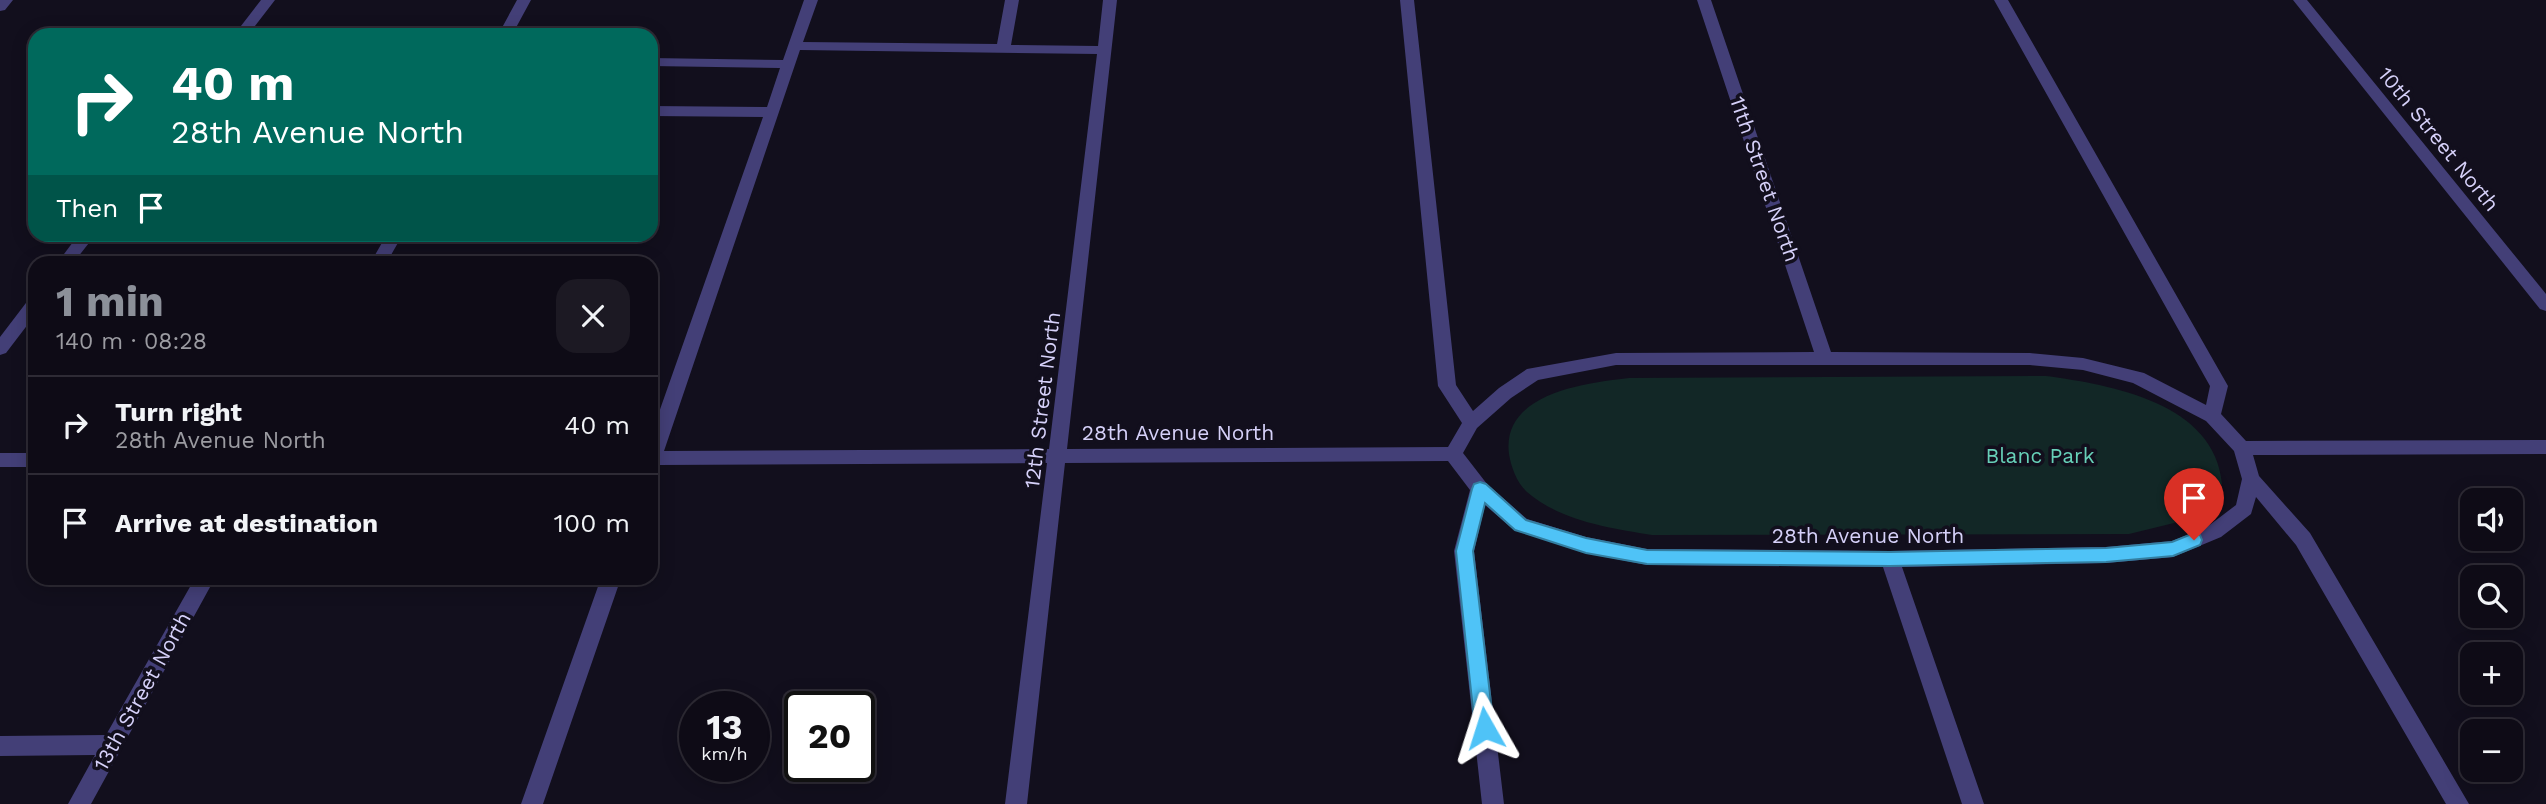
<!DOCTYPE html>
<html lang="en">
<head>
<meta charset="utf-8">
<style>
  :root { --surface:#0e0b16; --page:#1c1923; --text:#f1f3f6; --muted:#9b9ba1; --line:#2e2b35; --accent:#8c9099 }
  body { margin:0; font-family:"Work Sans",sans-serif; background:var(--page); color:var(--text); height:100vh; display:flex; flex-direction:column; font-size:26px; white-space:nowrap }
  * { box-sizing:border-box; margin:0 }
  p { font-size:23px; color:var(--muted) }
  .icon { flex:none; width:38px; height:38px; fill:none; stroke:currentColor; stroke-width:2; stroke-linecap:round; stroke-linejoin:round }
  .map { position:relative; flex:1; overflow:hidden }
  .sheet { position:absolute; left:28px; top:256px; width:630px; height:329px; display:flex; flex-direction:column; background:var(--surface); border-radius:21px; box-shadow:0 4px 18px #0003,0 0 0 2px var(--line) }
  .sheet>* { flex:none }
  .hud { position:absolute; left:28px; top:28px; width:630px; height:214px; border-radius:21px; box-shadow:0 4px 18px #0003,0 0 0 2px var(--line); background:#00695c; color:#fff; overflow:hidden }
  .tools { position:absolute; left:2460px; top:488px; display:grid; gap:14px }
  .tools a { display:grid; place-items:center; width:63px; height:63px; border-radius:14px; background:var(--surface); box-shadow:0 4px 18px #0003,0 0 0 2px var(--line); font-size:35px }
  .speed { position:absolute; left:679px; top:691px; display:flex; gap:14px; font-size:35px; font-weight:700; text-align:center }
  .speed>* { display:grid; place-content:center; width:91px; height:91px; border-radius:50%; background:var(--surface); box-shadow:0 4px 18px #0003,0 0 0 2px var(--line); line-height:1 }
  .speed small { font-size:18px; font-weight:400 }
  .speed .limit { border:4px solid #111; border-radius:10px; background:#fff; color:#111 }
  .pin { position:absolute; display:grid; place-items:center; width:60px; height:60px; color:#fff; margin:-72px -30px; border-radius:50% 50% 50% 0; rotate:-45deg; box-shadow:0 0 7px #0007 }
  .pin .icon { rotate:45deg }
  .me { position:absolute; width:77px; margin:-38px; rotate:354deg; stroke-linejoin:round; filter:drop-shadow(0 0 5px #0008) }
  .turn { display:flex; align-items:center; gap:24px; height:147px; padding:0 28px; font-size:32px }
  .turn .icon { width:91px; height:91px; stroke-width:2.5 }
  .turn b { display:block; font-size:49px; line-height:60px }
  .then { display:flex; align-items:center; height:66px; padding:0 28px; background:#0003; gap:14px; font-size:26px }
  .round { display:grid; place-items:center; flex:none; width:74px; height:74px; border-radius:21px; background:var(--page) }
  .overview { display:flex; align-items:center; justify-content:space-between; height:119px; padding:0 28px }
  h1 { font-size:42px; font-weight:700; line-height:52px; color:var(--accent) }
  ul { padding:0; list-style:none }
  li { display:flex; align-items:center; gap:21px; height:98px; padding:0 28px; border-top:2px solid var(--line) }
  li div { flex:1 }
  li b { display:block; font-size:26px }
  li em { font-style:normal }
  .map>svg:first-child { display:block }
  .green { fill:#122726 }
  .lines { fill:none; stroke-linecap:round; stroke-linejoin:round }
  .minor { fill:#433f77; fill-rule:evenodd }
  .route { fill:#4fc3f7; stroke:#337fa1; stroke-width:2 }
  .labels { text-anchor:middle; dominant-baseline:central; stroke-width:7; stroke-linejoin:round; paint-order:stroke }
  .street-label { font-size:21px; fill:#d6d1f9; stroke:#120f1d }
  .park-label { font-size:21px; fill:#67d0b8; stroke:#120f1d }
</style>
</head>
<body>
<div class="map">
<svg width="2546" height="804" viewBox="0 0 2546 804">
  <rect width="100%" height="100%" fill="#120f1d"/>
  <path class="green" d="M 2046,376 C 2112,385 2215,403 2222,484 L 2205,506 L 2174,523 L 2129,534 L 1652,535 C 1609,528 1561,521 1527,492 C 1517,483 1511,467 1509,454 C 1501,393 1586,383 1629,378 Z"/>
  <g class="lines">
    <path class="minor" d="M 0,0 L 13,0 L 5,10 L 0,11 Z
      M 261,0 L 275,0 L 248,35 L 234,35 Z
      M 517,0 L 531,0 L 512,35 L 498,35 Z
      M 804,0 L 818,0 L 803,42 L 997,44 L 1005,0 L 1019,0 L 1011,45 L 1098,46 L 1103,0 L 1117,0 L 1067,449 L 1448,447 L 1462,423 L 1438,386 L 1400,0 L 1414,0 L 1456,385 L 1473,411 L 1499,388 L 1527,369 L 1616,353 L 1814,352 L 1697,0 L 1711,0 L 1831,352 L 2030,353 L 2083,358 L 2144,373 L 2206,405 L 2210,386 L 1994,0 L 2008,0 L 2228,386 L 2221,414 L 2246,441 L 2546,440 L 2546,454 L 2253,455 L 2259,476 L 2310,533 L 2469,804 L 2446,804 L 2296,545 L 2256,497 L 2251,514 L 2221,537 L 2173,557 L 2106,563 L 1902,567 L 1984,804 L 1962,804 L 1883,567 L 1647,565 L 1586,553 L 1514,530 L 1485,505 L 1474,551 L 1504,804 L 1482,804 L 1454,551 L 1470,490 L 1448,461 L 1065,463 L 1027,804 L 1005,804 L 1047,463 L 658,465 L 651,468 L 651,435 L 763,117 L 651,116 L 651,106 L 767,107 L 780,68 L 651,66 L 651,58 L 783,60 ZM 800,50 L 1097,54 L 1049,449 L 664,451 ZM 1616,365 L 2030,365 L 2083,370 L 2133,383 L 2206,421 L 2234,451 L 2242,479 L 2236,505 L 2207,527 L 2172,541 L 2106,547 L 1890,551 L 1647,549 L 1586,537 L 1527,519 L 1487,484 L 1463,453 L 1477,428 L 1511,398 L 1538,380 Z
      M 2293,0 L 2307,0 L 2546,294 L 2546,311 L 2540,309 Z
      M 79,234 L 96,234 L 74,262 L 58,262 Z
      M 387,234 L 403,234 L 387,262 L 371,262 Z
      M 35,297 L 35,315 L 6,353 L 0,355 L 0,337 L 29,299 Z
      M 0,453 L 35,453 L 35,467 L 0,467 Z
      M 195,578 L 215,578 L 91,804 L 68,804 L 95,755 L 0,756 L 0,736 L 106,735 Z
      M 601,578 L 621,578 L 543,804 L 521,804 Z"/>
  </g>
  <path class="route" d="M 1480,482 L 1486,484 L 1526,520 L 1586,538 L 1647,550 L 1890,552 L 2106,548 L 2172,542 L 2194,533 L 2200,535 L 2202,540 L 2200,545 L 2173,556 L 2106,562 L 1890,566 L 1647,564 L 1586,553 L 1515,530 L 1485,503 L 1473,551 L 1494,728 L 1491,734 L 1485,737 L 1478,734 L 1475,728 L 1456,551 L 1472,489 L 1474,484 Z"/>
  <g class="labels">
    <g class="street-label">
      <text transform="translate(2439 139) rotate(51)">10th Street North</text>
      <text transform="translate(1765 179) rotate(71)">11th Street North</text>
      <text transform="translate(1042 400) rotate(-83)">12th Street North</text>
      <text x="1178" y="432">28th Avenue North</text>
      <text x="1868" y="535">28th Avenue North</text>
      <text transform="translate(142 691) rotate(-61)">13th Street North</text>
    </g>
    <g class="park-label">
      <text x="2040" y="455">Blanc Park</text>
    </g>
  </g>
</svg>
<div class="tools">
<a><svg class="icon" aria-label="sound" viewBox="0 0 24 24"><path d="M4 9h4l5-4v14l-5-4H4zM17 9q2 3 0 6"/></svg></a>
<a><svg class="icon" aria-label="search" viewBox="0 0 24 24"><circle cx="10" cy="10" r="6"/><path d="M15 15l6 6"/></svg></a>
<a>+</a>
<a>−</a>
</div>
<div class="speed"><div>13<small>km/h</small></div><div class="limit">20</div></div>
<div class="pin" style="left:2194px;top:540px;background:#d93025"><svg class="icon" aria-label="arrive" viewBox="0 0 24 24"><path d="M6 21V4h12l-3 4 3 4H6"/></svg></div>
<svg class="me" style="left:1485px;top:728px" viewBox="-20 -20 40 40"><path d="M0-17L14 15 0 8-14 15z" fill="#4fc3f7" stroke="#fff" stroke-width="4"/></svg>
<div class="hud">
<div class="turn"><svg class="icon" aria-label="right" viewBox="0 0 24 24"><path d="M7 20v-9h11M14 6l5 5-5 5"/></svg><div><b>40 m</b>28th Avenue North</div></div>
<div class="then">Then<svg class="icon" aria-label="arrive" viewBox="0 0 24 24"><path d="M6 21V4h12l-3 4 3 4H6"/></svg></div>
</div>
<section class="sheet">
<div class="overview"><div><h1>1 min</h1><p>140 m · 08:28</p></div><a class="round"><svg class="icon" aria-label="close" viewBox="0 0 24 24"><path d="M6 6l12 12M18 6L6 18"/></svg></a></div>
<ul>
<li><svg class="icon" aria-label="right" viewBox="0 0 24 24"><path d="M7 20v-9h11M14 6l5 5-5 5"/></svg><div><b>Turn right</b><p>28th Avenue North</p></div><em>40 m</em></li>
<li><svg class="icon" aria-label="arrive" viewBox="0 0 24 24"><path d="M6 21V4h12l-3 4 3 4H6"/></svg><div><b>Arrive at destination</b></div><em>100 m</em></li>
</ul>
</section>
</div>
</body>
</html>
